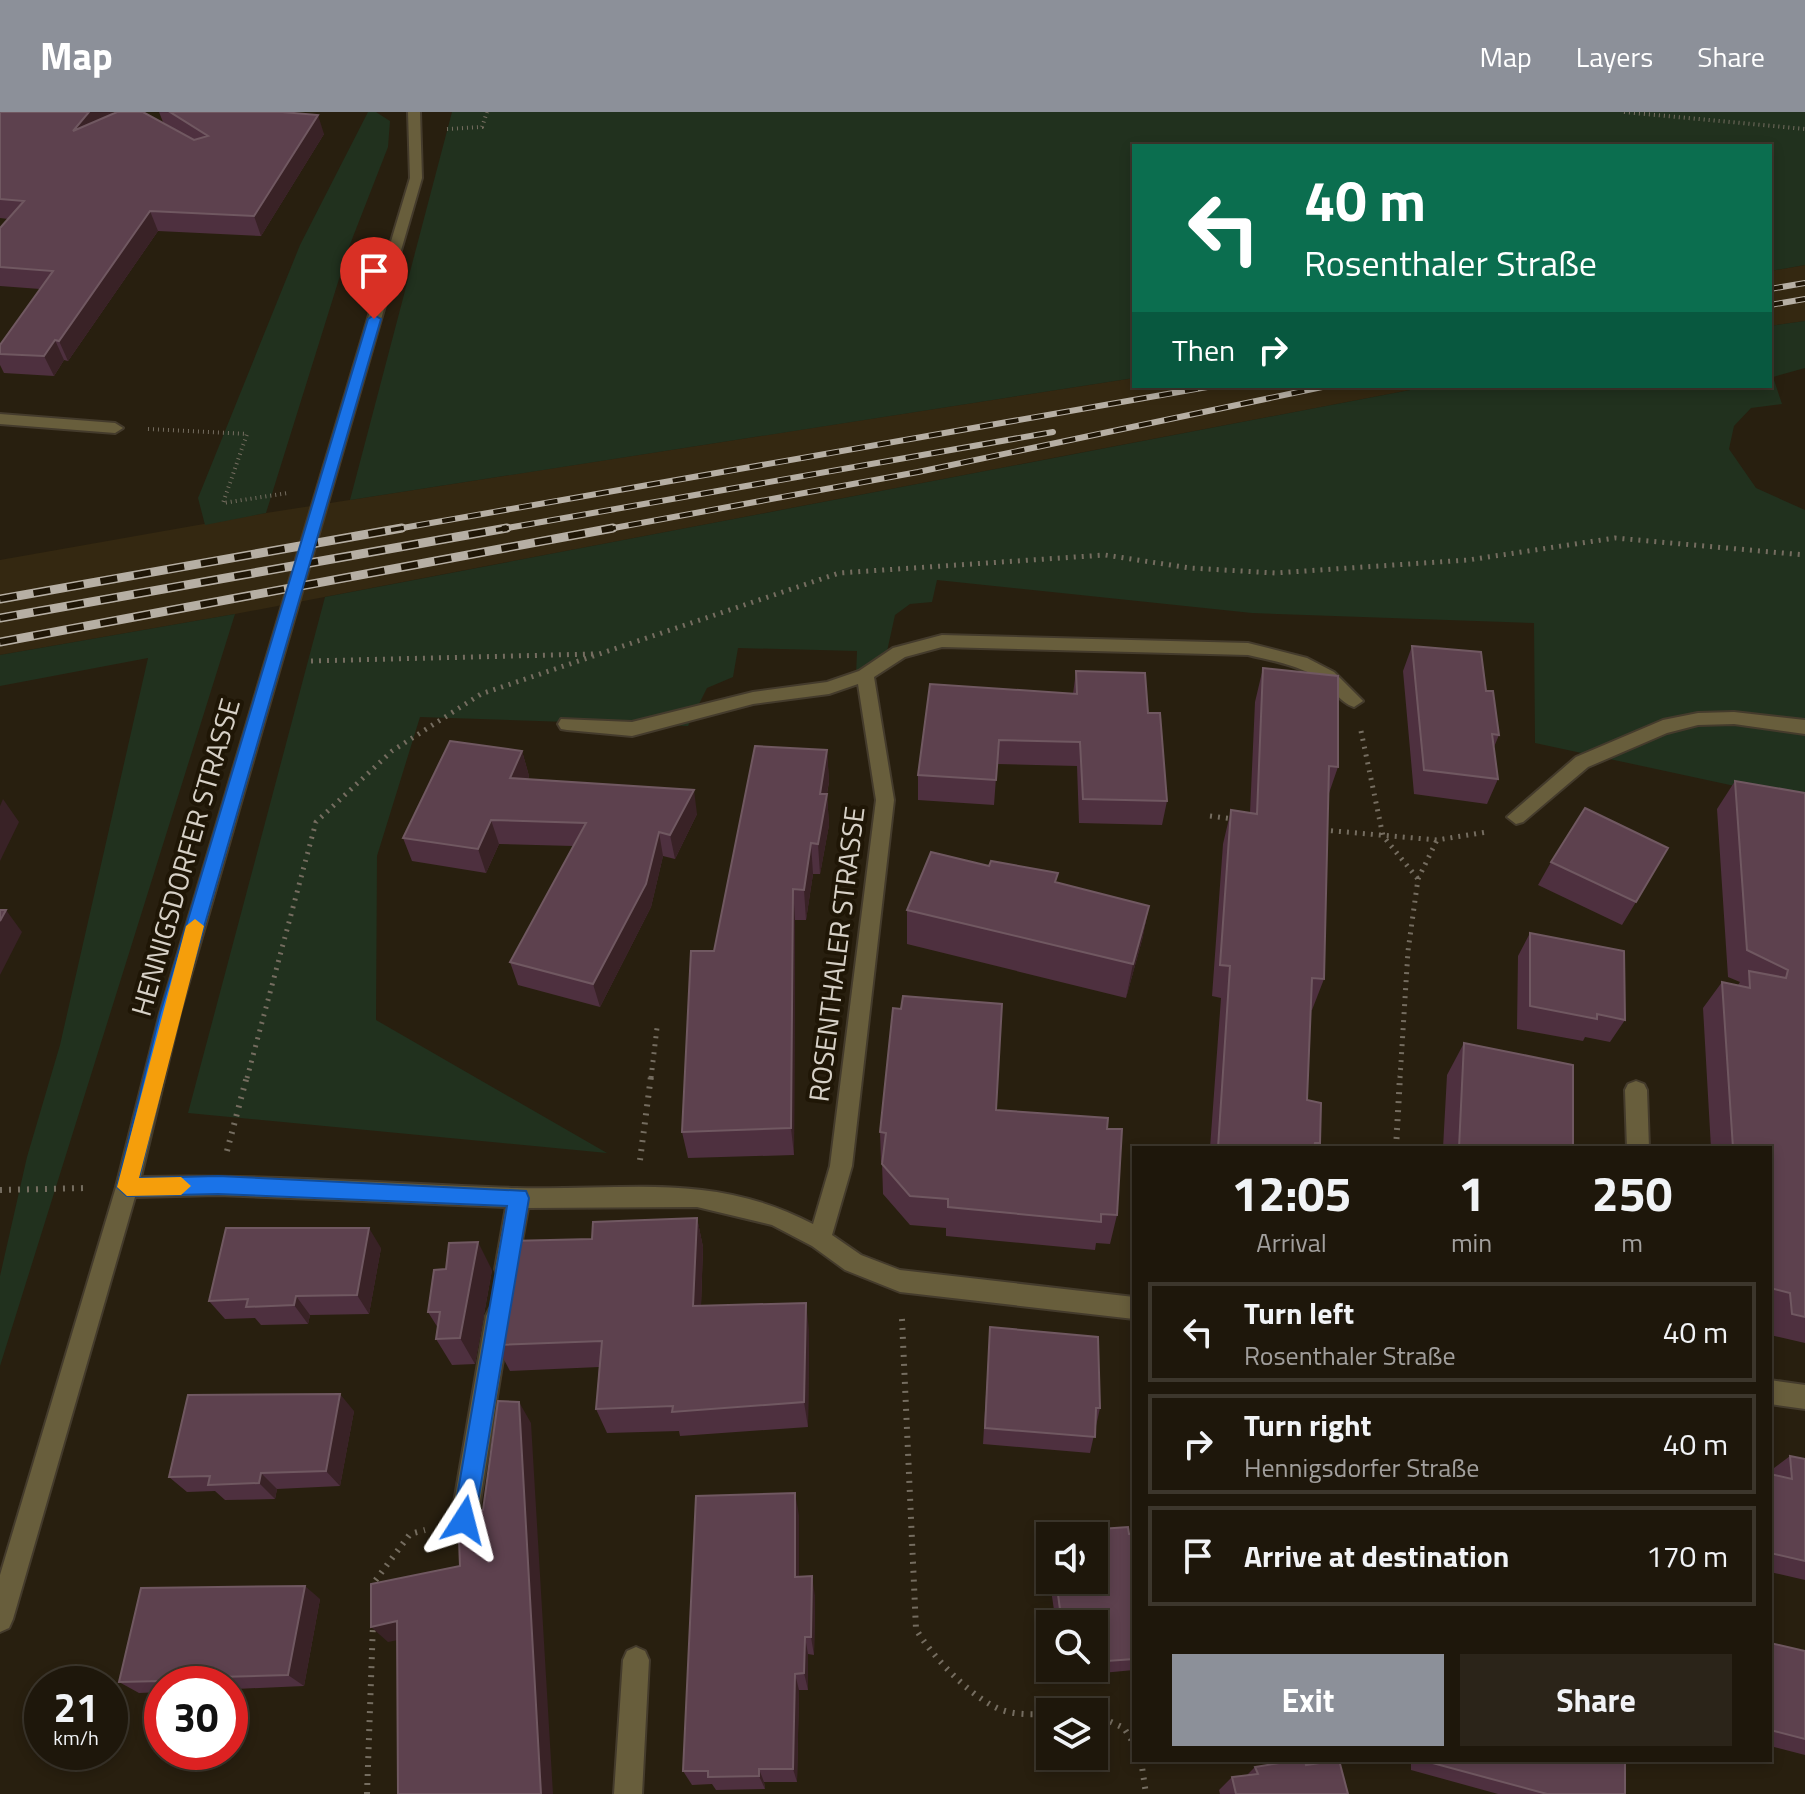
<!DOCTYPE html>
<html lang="en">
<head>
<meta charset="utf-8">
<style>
  :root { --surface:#1e170b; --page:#2b2419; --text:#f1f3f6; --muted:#a19f9d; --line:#3c362c; --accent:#8c9099 }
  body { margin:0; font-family:"Titillium Web",sans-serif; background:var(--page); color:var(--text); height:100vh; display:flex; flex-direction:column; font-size:30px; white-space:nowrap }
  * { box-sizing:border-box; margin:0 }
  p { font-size:26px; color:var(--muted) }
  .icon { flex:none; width:44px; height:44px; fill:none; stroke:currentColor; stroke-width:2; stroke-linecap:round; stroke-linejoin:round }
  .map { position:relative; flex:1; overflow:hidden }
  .side { position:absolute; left:1132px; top:1034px; width:640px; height:616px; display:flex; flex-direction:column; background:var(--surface); border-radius:0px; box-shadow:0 4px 12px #0003,0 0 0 2px var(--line) }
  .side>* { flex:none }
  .top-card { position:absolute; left:1132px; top:32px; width:640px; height:244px; border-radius:0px; box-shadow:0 4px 12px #0003,0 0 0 2px var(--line); background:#0b6e4f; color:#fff; overflow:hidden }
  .controls { position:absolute; left:1036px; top:1410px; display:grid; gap:16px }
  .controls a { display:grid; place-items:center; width:72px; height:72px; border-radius:0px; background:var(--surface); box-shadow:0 4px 12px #0003,0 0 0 2px var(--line); font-size:40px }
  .speed { position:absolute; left:24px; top:1554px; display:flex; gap:16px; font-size:40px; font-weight:700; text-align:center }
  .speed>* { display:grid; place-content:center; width:104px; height:104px; border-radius:50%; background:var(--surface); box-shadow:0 4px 12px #0003,0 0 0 2px var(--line); line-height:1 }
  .speed small { font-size:20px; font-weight:400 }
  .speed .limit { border:12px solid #d22; background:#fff; color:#111 }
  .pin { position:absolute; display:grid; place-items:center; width:68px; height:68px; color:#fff; margin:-82px -34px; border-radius:50% 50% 50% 0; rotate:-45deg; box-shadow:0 0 8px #0007 }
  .pin .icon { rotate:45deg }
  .me { position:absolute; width:88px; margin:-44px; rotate:9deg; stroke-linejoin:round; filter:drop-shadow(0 0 6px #0008) }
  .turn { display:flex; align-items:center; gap:28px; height:168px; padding:0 40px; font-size:36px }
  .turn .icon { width:104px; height:104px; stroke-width:2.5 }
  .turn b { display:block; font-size:56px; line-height:68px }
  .then { display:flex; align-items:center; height:76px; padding:0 40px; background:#0003; gap:16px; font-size:30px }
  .eta { display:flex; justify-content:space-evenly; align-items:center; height:136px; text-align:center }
  .eta b { font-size:48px; font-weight:700; line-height:56px }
  .primary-button { display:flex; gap:16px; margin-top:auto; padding:16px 40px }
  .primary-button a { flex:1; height:92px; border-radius:0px; background:var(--accent); color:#fff; font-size:32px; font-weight:700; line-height:92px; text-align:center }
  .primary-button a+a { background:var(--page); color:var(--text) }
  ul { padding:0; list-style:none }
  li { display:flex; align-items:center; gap:24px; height:100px; margin:0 16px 12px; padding:0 24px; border:4px solid var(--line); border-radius:0px }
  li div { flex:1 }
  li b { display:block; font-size:30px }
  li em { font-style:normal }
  header { display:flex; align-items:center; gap:48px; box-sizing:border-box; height:112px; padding:0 40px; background:var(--accent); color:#fff }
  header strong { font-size:38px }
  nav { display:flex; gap:44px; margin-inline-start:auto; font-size:28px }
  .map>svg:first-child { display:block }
  .built { fill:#342811 }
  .green { fill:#21311e }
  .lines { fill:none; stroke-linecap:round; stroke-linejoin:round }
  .minor-casing { stroke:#443b2c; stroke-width:4 }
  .path-far2 { stroke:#756d60; stroke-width:4; stroke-dasharray:1 4; stroke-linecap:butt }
  .path-far1 { stroke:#756d60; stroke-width:5; stroke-dasharray:2 6; stroke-linecap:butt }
  .path { stroke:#756d60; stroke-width:6; stroke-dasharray:2 7; stroke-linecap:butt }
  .minor { fill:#685e3c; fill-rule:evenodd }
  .rail-far1-casing { stroke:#b6afa4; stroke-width:6 }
  .rail-casing { stroke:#b6afa4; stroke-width:9 }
  .rail-far1 { stroke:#1f1606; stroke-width:4; stroke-dasharray:13; stroke-linecap:butt }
  .rail { stroke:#1f1606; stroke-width:6; stroke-dasharray:17; stroke-linecap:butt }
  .wall { fill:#4e303f }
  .shaded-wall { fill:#392226 }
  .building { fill:#5d414e; stroke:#705861; stroke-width:2 }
  .route { fill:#1a73e8; stroke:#114b97; stroke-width:2 }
  .slow { fill:#f59e0b }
  .labels { text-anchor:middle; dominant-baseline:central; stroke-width:8; stroke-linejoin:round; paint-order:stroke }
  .street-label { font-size:28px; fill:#d7d1c7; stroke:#1f1606 }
</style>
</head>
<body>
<header>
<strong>Map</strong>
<nav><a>Map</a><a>Layers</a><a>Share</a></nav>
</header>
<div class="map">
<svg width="1805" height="1682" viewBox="0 0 1805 1682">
  <rect width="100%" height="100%" fill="#281f0f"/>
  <path class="built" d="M 1805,153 L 1805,209 L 1770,214 L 1770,159 Z
    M 1134,266 L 1134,274 L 1431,274 L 235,502 L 0,543 L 0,448 L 266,401 Z"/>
  <path class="green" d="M 368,0 L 376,0 L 390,9 L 388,35 L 349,135 L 266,401 L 205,413 L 198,386 L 300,133 Z
    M 452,0 L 1805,0 L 1805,153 L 1770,159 L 1770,34 L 1134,34 L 1134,266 L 350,388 Z
    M 1805,209 L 1805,256 L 1773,265 L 1782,292 L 1751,296 L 1734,314 L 1729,337 L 1756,376 L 1805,398 L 1805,689 L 1535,631 L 1534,511 L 1252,501 L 937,468 L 932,490 L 910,492 L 895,503 L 886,544 L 856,564 L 857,539 L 738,536 L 733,565 L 707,576 L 688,614 L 420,605 L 377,744 L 376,908 L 607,1041 L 188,1001 L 325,485 L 1431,274 L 1770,274 L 1770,214 Z
    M 235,502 L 0,1254 L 0,1164 L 27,1045 L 60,933 L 148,546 L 0,574 L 0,543 Z"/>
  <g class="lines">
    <defs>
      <path id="minor" d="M 408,0 L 420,0 L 422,66 L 180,901 L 141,1065 C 266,1062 391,1072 516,1076 C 625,1079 712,1059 813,1112 L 830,1054 L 876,688 L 858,572 L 829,582 L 753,592 L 632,624 L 567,618 L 561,617 L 558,612 L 561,607 L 632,610 L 753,580 L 827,570 L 859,559 L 893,536 L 942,523 L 1248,531 L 1307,546 L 1334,560 L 1363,589 L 1354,595 C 1340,591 1332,575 1320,567 C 1298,553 1273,549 1248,543 L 942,535 L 905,545 L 874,565 L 894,688 L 852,1054 L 832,1123 L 861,1143 L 900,1158 L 1134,1185 L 1134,1207 L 900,1180 L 845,1158 L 812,1134 L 772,1113 L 697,1095 L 528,1096 L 517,1157 L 514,1164 L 506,1168 L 498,1164 L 495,1157 L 506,1095 L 218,1083 L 135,1085 L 13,1507 L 9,1516 L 0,1520 L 0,1463 L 116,1075 L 160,901 L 410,66 Z
        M 0,302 L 115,311 L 123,316 L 115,321 L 0,312 Z
        M 1734,600 L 1805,608 L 1805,622 L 1734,612 L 1698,613 L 1667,621 L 1588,655 L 1523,710 L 1516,712 L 1507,705 L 1576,645 L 1663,608 L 1698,601 Z
        M 1636,969 L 1644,972 L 1647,978 L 1649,1036 L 1627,1036 L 1625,978 L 1628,972 Z
        M 498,1193 L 506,1196 L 510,1204 L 477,1408 L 473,1417 L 464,1421 L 455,1417 L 451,1408 L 486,1204 L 490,1196 Z
        M 1770,1268 L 1805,1273 L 1805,1297 L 1770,1292 Z
        M 636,1535 L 645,1539 L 649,1548 L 642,1682 L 614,1682 L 623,1548 L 627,1539 Z"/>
    </defs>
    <use href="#minor" class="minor-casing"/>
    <path class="path-far2" d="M 1624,0 L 1805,17
      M 447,17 L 482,15 L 487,0
      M 148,317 L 247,322 L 223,391 L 288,381"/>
    <path class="path-far1" d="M 311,549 L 593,542
      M 1361,619 L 1383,724 L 1418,767
      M 1210,704 L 1233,707
      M 1323,718 L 1437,728 L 1487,720
      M 247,966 L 316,710 L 392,639 L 481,582 L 839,461 L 1105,443 L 1190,456 L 1275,461 L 1468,448 L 1615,426 L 1805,443
      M 651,966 L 657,916
      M 1400,966 L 1408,839 L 1418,767 L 1437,728"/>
    <path class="path" d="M 1396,1036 L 1400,964
      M 227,1039 L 247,964
      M 640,1048 L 651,964
      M 0,1078 L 87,1076
      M 902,1207 L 916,1517 C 931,1543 967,1581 995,1595 C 1012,1604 1032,1602 1050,1602
      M 374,1477 L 375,1469 L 410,1422 L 425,1418
      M 1094,1602 L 1124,1616 L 1134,1632
      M 1141,1648 L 1146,1682
      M 367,1682 L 373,1511"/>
    <use href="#minor" class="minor"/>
    <defs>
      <path id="rail-far1" d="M 1770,177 L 1805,171
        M 1770,193 L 1805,187
        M 391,418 L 1213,274
        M 496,418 L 1053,320
        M 603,418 L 918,360 L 1327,274"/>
      <path id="rail" d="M 0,487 L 402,416
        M 0,506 L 507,416
        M 0,530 L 613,416"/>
    </defs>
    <use href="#rail-far1" class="rail-far1-casing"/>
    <use href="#rail" class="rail-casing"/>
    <use href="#rail-far1" class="rail-far1"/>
    <use href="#rail" class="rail"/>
  </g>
  <path class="wall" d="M 0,0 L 113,0 L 110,3 L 178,19 L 163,10 L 159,0 L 282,0 L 324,22 L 261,124 L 158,119 L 68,249 L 64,248 L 54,264 L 4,261 L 0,253 L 0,233 L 40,177 L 0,174 L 0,116 L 8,107 L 0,106 Z
    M 1412,534 L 1486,579 L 1499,623 L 1494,635 L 1498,667 L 1487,692 L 1414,682 L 1403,559 Z
    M 1263,556 L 1338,655 L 1328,684 L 1324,867 L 1312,898 L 1310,898 L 1307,988 L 1320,1031 L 1318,1036 L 1210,1036 L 1221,886 L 1212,884 L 1223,732 L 1231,698 L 1250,701 L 1255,590 Z
    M 1076,559 L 1148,601 L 1167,689 L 1162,713 L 1079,711 L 1077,654 L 997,652 L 994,693 L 918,688 L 918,663 L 1073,582 Z
    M 827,638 L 829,670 L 827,682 L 829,713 L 820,762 L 813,762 L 806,808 L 795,808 L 794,1043 L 688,1046 L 682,1020 L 714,839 Z
    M 522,639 L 529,664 L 528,667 L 697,702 L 675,747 L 663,744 L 651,795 L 600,895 L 518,873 L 510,850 L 573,734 L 499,732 L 486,761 L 412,749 L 403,726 Z
    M 1735,669 L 1805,681 L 1805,1231 L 1770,1223 L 1770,1036 L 1711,1036 L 1703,896 L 1722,870 L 1738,873 L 1740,870 L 1728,865 L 1717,697 Z
    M 1551,750 L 1636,790 L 1622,813 L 1538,773 Z
    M 1056,770 L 1149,794 L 1142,828 L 1126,886 L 907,832 L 907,798 Z
    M 1530,821 L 1625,908 L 1610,930 L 1585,925 L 1583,929 L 1517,917 L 1518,844 Z
    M 901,897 L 996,998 L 1107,1017 L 1117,1103 L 1110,1132 L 1096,1131 L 1095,1138 L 946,1124 L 946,1116 L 910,1113 L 883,1082 L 882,1050 L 881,1050 L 880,1020 Z
    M 1464,931 L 1573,1036 L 1443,1036 L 1447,963 Z
    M 697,1106 L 703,1135 L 701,1194 L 809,1218 L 808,1315 L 680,1324 L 679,1319 L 607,1321 L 596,1297 L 599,1255 L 510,1259 L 492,1225 L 592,1127 Z
    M 381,1136 L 369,1202 L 310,1203 L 308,1212 L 261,1213 L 255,1206 L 225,1207 L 209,1189 Z
    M 492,1158 L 475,1252 L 452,1253 L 436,1227 L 438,1216 L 428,1200 Z
    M 990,1215 L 1100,1296 L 1090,1341 L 983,1332 Z
    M 354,1299 L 340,1374 L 277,1377 L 275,1387 L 225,1388 L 215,1379 L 187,1380 L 169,1365 Z
    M 1790,1344 L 1805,1347 L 1805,1468 L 1770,1460 L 1770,1359 Z
    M 799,1403 L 799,1465 L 815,1484 L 814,1543 L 808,1542 L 808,1578 L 799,1578 L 797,1670 L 764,1670 L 765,1677 L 716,1678 L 712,1672 L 692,1673 L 683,1659 Z
    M 1086,1418 L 1134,1422 L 1134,1558 L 1102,1561 L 1101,1555 L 1094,1555 L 1094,1512 L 1056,1512 L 1046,1443 L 1050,1429 L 1050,1468 L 1094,1468 L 1094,1424 L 1084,1424 Z
    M 320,1487 L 304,1574 L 236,1577 L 234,1588 L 230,1588 L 230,1572 L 162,1572 L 162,1580 L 139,1581 L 119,1570 Z
    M 1770,1531 L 1805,1539 L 1805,1643 L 1770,1634 Z
    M 1062,1556 L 1086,1556 L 1062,1558 Z
    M 1411,1648 L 1625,1648 L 1625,1682 L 1498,1682 L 1411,1658 Z
    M 1306,1653 L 1348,1682 L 1220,1682 L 1219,1678 L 1232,1665 L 1247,1663 L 1255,1655 Z"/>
  <path class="shaded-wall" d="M 89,0 L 113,0 L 81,38 L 73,19 Z
    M 318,3 L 324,22 L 261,124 L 254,104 Z
    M 150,99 L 158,119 L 68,249 L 59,229 Z
    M 55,228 L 64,248 L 54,264 L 44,244 Z
    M 827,638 L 829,670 L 826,685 L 827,682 L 829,713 L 820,762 L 818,732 L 820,682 Z
    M 522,639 L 529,664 L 517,690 L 510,666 Z
    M 694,678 L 697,702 L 675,747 L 670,723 Z
    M 3,687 L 19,710 L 0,749 L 0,694 Z
    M 491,708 L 499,732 L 486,761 L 478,737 Z
    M 659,720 L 663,744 L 651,795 L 600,895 L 593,872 Z
    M 811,731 L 813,762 L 806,808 L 804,778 Z
    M 793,777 L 795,808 L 794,1043 L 791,1016 Z
    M 1149,794 L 1142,828 L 1126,886 L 1133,852 Z
    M 6,798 L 22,820 L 0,863 L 0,809 Z
    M 697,1106 L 703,1135 L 700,1221 L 693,1194 Z
    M 369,1116 L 381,1136 L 369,1202 L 357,1183 Z
    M 478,1130 L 492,1158 L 475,1252 L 460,1226 Z
    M 296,1184 L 310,1203 L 308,1212 L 294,1193 Z
    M 806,1191 L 809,1218 L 808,1315 L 804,1290 Z
    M 340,1282 L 354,1299 L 340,1374 L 326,1359 Z
    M 519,1290 L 531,1311 L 553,1682 L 541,1682 Z
    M 261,1361 L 277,1377 L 275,1387 L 259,1371 Z
    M 795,1381 L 799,1403 L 799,1484 L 795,1465 Z
    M 812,1464 L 815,1484 L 814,1543 L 811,1525 Z
    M 305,1474 L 320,1487 L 304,1574 L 288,1563 Z
    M 397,1509 L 413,1525 L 388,1530 L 371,1515 Z
    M 805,1525 L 808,1542 L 808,1578 L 804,1561 Z
    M 795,1562 L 799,1578 L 797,1670 L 793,1657 Z
    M 218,1565 L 229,1572 L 217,1572 Z
    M 230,1573 L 236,1577 L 234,1588 L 230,1586 Z
    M 759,1657 L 764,1670 L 765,1677 L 759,1664 Z"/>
  <path class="building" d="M 0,0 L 89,0 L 73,19 L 117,0 L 143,0 L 194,28 L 208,24 L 170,0 L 282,0 L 318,3 L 254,104 L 150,99 L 59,229 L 55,228 L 44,244 L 0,242 L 0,233 L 53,159 L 0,155 L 0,116 L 24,89 L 0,87 Z
    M 1412,534 L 1481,540 L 1486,579 L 1493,579 L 1499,623 L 1492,622 L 1498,667 L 1424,658 Z
    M 1263,556 L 1338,564 L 1338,655 L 1329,654 L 1324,867 L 1312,866 L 1307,988 L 1321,991 L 1320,1031 L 1315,1031 L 1314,1036 L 1218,1036 L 1230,854 L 1220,853 L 1231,698 L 1257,702 Z
    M 1076,559 L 1145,561 L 1148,601 L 1160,601 L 1167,689 L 1083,687 L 1080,630 L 999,628 L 996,668 L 918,663 L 930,572 L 1077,582 Z
    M 450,629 L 522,639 L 510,666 L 694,678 L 670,723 L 659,720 L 646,772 L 593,872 L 510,850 L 586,711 L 491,708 L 478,737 L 403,726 Z
    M 755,634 L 827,638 L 820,682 L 827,682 L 818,732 L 811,731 L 804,778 L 793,777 L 791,1016 L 682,1020 L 691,839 L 714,839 Z
    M 1735,669 L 1805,681 L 1805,1205 L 1792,1202 L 1790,1181 L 1770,1176 L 1770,1036 L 1733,1036 L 1722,870 L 1750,876 L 1749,859 L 1786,866 L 1788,858 L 1747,838 Z
    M 1585,696 L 1668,736 L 1636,790 L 1551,750 Z
    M 931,740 L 989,754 L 991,749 L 1058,761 L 1055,770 L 1149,794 L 1133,852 L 907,798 Z
    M 0,798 L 6,798 L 0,809 Z
    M 1530,821 L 1624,839 L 1625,908 L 1597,902 L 1597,907 L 1530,894 Z
    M 903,884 L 1002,892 L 996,998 L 1108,1006 L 1107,1017 L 1122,1017 L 1117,1103 L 1101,1102 L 1101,1110 L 948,1095 L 948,1087 L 910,1084 L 882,1052 L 886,1021 L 880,1020 L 893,896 L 901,897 Z
    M 1464,931 L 1573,953 L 1573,1036 L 1459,1036 Z
    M 697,1106 L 693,1194 L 806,1191 L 804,1290 L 672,1300 L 673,1294 L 596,1297 L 602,1229 L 496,1233 L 497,1225 L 492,1225 L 508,1129 L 592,1127 L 593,1110 Z
    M 226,1116 L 369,1116 L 357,1183 L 296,1184 L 294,1193 L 246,1195 L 248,1187 L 209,1189 Z
    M 478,1130 L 460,1226 L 436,1227 L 440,1200 L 428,1200 L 434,1158 L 446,1157 L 449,1131 Z
    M 990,1215 L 1098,1225 L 1100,1296 L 1096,1296 L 1095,1325 L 985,1316 Z
    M 340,1282 L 326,1359 L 261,1361 L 259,1371 L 208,1373 L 210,1364 L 169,1365 L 188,1283 Z
    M 498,1289 L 519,1290 L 541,1682 L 398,1682 L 397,1509 L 371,1515 L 371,1472 L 460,1454 L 458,1402 L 483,1398 Z
    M 1790,1344 L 1805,1347 L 1805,1449 L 1770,1441 L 1770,1362 L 1792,1367 Z
    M 795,1381 L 795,1465 L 812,1464 L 811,1525 L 805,1525 L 804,1561 L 795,1562 L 793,1657 L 759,1657 L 759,1664 L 708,1665 L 708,1659 L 683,1659 L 696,1384 Z
    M 1128,1415 L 1129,1422 L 1134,1422 L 1134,1547 L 1107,1549 L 1106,1543 L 1094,1544 L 1094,1512 L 1062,1512 L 1056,1468 L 1094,1468 L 1094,1424 L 1088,1424 L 1086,1418 Z
    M 305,1474 L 288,1563 L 218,1565 L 217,1572 L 162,1572 L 162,1579 L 160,1579 L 162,1569 L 119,1570 L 141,1476 Z
    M 1770,1531 L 1805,1539 L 1805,1627 L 1770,1618 Z
    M 1298,1648 L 1305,1648 L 1306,1653 L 1339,1648 L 1348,1682 L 1236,1682 L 1232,1665 L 1258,1662 L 1255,1655 Z
    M 1425,1648 L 1625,1648 L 1625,1682 L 1547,1682 L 1425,1649 Z"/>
  <path class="route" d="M 374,203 L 381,207 L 179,901 L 139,1066 L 218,1064 L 526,1079 L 529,1086 L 475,1408 L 472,1416 L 464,1419 L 456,1416 L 453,1408 L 507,1094 L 218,1082 L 127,1084 L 117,1075 L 160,901 L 368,207 Z"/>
  <path class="slow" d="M 195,807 L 204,814 L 139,1066 L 181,1065 L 191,1074 L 181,1083 L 127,1084 L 117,1075 L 186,814 Z"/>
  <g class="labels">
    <g class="street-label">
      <text transform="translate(185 745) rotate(-74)">HENNIGSDORFER STRASSE</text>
      <text transform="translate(836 842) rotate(-83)">ROSENTHALER STRASSE</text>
    </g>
  </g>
</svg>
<div class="controls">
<a><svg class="icon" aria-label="sound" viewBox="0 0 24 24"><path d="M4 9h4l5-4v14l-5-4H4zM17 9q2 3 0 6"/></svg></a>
<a><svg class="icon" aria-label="search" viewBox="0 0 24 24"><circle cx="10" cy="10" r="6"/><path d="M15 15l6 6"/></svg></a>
<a><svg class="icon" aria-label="layers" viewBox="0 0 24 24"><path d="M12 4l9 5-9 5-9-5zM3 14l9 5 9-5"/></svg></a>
</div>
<div class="speed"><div>21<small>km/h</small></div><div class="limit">30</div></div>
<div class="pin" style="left:374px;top:207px;background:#d93025"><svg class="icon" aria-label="arrive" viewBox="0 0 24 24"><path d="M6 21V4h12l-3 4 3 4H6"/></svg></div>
<svg class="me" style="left:464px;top:1408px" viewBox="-20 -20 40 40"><path d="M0-17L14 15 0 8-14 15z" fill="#1a73e8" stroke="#fff" stroke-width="4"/></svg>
<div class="top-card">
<div class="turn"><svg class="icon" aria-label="left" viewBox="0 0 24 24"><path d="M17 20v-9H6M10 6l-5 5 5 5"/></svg><div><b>40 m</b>Rosenthaler Straße</div></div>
<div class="then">Then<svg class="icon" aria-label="right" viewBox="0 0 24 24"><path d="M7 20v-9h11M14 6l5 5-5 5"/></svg></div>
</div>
<section class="side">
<div class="eta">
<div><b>12:05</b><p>Arrival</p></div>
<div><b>1</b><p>min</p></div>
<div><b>250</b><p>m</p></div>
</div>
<ul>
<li><svg class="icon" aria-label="left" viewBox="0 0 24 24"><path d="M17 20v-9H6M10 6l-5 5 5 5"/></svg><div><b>Turn left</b><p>Rosenthaler Straße</p></div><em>40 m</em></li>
<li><svg class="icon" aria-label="right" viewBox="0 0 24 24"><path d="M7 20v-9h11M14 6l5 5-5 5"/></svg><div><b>Turn right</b><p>Hennigsdorfer Straße</p></div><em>40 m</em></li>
<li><svg class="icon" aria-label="arrive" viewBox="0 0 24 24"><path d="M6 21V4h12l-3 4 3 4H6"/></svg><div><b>Arrive at destination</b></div><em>170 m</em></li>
</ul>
<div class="primary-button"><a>Exit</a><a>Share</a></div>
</section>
</div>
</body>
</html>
